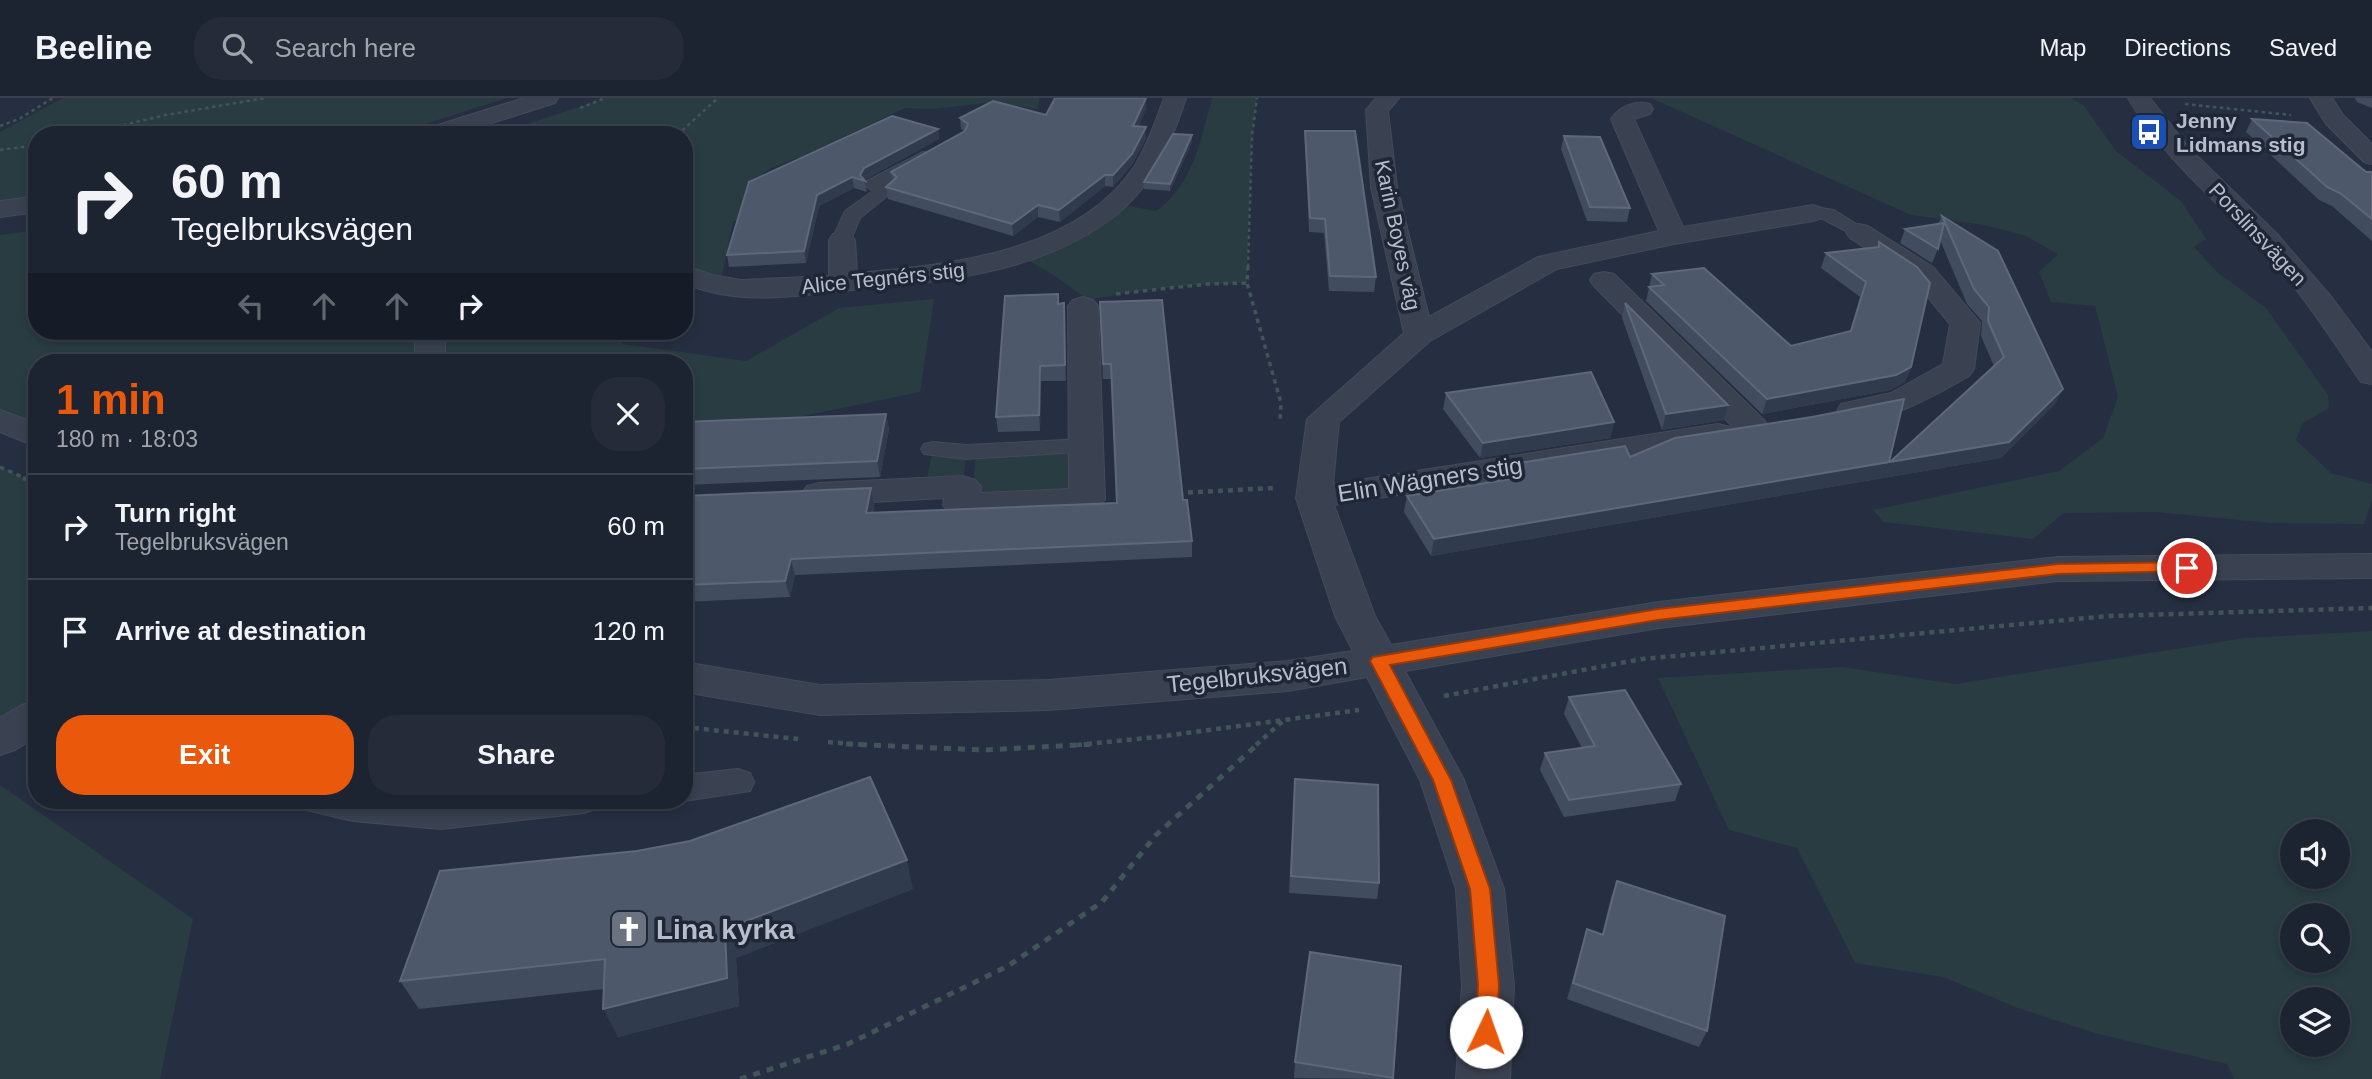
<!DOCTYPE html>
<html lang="en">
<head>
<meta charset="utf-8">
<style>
  :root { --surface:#1c2331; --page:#252b39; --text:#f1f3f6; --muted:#a0a4ab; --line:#3a404d; --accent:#ea580c }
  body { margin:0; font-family:Arial,sans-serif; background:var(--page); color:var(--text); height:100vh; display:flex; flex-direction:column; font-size:26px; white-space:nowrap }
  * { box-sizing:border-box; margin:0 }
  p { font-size:23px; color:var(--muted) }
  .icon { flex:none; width:38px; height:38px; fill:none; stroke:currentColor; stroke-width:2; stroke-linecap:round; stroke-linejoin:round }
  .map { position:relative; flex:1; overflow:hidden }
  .drawer { position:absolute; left:28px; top:256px; width:665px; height:455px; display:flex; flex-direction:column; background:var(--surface); border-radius:28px; box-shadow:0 4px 10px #0003,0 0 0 2px var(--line) }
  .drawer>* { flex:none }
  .banner { position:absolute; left:28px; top:28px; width:665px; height:214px; border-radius:28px; box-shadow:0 4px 10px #0003,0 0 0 2px var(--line); background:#1c2331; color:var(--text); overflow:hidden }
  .buttons { position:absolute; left:2280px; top:721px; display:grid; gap:14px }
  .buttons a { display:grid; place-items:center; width:70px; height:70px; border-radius:50%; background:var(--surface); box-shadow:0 4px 10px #0003,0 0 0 2px var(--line); font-size:35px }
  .pin { position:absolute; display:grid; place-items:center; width:60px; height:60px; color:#fff; margin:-30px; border:4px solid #fff; border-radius:50%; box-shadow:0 2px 7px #0007 }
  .me { position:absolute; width:77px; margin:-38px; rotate:3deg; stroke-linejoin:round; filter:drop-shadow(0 0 5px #0008) }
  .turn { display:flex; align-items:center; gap:24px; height:147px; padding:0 28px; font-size:32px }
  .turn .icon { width:91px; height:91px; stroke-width:2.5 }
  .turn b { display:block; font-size:49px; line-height:60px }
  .lanes { display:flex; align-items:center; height:66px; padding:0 28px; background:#0003; justify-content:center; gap:35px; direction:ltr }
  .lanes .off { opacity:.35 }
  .round { display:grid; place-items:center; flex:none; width:74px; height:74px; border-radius:28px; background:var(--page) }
  .overview { display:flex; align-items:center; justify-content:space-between; height:119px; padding:0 28px }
  h1 { font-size:42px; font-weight:700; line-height:52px; color:var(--accent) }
  .action { display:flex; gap:14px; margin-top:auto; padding:14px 28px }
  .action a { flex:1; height:80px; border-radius:28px; background:var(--accent); color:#fff; font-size:28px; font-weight:700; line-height:80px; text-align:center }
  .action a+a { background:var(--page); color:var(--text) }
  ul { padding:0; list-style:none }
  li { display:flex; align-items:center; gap:21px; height:105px; padding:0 28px; border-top:2px solid var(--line) }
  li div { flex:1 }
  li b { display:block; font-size:26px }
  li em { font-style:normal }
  header { display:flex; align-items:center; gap:42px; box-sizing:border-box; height:98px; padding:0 35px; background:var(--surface); border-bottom:2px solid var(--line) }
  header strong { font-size:33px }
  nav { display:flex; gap:38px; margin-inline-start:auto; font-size:24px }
  .search { width:490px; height:63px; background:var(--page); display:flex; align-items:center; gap:18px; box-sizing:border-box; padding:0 24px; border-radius:28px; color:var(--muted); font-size:26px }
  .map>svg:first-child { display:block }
  .green { fill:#283c42; fill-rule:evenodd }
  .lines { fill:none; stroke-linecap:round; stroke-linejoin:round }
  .service-casing { stroke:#444a5a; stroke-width:2 }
  .minor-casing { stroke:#444a5a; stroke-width:2 }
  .tertiary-casing { stroke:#444a5a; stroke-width:2 }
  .path-far3 { stroke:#415559; stroke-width:2.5; stroke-dasharray:3.5 3.5; stroke-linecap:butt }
  .path-far2 { stroke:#415559; stroke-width:3.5; stroke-dasharray:4.5 4.5; stroke-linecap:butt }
  .path-far1 { stroke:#415559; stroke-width:4.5; stroke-dasharray:5 5; stroke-linecap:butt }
  .path { stroke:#415559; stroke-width:5; stroke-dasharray:7 7; stroke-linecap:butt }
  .service { fill:#3a4150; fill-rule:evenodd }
  .minor { fill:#3a4150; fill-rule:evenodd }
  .tertiary { fill:#3a4150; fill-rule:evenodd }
  .wall { fill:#414c5f }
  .shaded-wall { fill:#313b4e }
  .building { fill:#4e586b; stroke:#5e687a; stroke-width:2 }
  .route { fill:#ea580c; stroke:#983908; stroke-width:2 }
  .labels { text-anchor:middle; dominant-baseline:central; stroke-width:7; stroke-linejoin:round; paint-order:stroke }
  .far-poi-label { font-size:21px; font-weight:bold; fill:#b7bdcb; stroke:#1f2636; text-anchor:start }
  .far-street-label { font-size:21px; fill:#b7bdcb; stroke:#1f2636 }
  .street-label { font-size:24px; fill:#b7bdcb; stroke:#1f2636 }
  .near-poi-label { font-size:28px; font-weight:bold; fill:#b7bdcb; stroke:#1f2636; text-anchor:start }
</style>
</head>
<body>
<header>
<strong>Beeline</strong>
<div class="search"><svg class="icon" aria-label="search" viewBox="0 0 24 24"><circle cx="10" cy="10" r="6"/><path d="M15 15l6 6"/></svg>Search here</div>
<nav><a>Map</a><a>Directions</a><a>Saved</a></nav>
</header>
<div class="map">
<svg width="2372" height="981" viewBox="0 0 2372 981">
  <rect width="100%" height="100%" fill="#262f41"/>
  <path class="green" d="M 63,0 L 507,0 L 419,28 L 376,37 L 37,37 L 37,97 L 0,102 L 0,34 Z
    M 605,0 L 1040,0 L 1037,11 L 993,4 L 933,11 L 905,10 L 800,59 L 771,70 L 749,84 L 750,92 L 795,119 L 733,123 L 720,187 L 684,175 L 684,37 L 495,37 Z
    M 1212,0 L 1257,0 L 1252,38 L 1247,185 C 1194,186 1140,191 1088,202 L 1055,178 L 1019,157 L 1113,105 L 1156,113 C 1193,87 1201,42 1212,0 Z
    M 1651,0 L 2071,0 L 2084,8 L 2116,53 L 2181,103 L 2206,141 L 2194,149 L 2217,174 L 2266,210 L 2328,297 L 2329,310 L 2303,325 L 2296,342 L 2331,375 L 2372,386 L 2372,402 L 2364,426 L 2271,425 L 2155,414 L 2064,415 L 2033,441 L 1884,424 L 1873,412 L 2059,373 L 2103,340 L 2118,299 L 2095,208 L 2051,204 L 2039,174 L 2058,156 L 2026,138 L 1985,127 L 1911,117 Z
    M 37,132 L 37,233 L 606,233 L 623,246 L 746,263 L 839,210 L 934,201 L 920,294 L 755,328 L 684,330 L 684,264 L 37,264 L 37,339 L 0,322 L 0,137 Z
    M 933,351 L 966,354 L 963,389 L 925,391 Z
    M 1077,353 L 1078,393 L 972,398 L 976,357 Z
    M 0,369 L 37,386 L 37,618 L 0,641 Z
    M 2372,533 L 2372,981 L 2234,981 L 2227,966 L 2098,936 L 2018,910 L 1943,879 L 1855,865 L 1797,750 L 1729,732 L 1658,580 L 1843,569 L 1955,586 L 2245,540 ZM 2292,733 L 2338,733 L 2338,779 L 2292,779 ZM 2292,817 L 2338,817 L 2338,863 L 2292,863 ZM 2292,901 L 2338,901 L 2338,947 L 2292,947 Z
    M 0,687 L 193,821 L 160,981 L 0,981 Z"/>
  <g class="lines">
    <defs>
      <path id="service" d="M 923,54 L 929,55 L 932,59 L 929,63 L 888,86 L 896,91 L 860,120 L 849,146 L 835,146 L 832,142 L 845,113 L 873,93 L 864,87 L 867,83 Z
        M 1813,109 L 1834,112 L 1869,134 L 1859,140 L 1823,121 L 1806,119 L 1804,115 L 1806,111 Z
        M 1085,341 L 1094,343 L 1097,348 L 1094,353 L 966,361 L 924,356 L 921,351 L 924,346 L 933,344 L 966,347 Z
        M 738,671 L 750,675 L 754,684 L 750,693 L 684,703 L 681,702 L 684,702 L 684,677 Z
        M 297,702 L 407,702 L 441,705 L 469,702 L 601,702 L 596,711 L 584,715 L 441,731 L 353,723 L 302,711 Z"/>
      <path id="minor" d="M 1164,0 L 1186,0 C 1171,47 1152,90 1112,120 C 1035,178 934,184 842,193 C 790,199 734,207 684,185 L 684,167 L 712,177 L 741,182 L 829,178 L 829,142 L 833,136 L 842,134 L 851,136 L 855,142 L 857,175 C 949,167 1077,154 1134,69 C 1147,48 1156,23 1164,0 Z
        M 1376,0 L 1399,0 L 1388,13 L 1397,89 L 1429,219 L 1538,159 L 1659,133 L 1611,21 C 1620,8 1635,2 1650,6 L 1653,11 L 1650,16 L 1634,21 L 1683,129 L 1813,107 L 1822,110 L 1826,115 L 1822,120 L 1813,123 L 1674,146 L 1557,171 L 1430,243 L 1339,324 L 1333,386 L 1718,326 L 1730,329 L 1735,336 L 1730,343 L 1718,346 L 1334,407 L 1375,518 L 1391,547 L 1659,504 L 2058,459 L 2372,456 L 2372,480 L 2058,483 L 1659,530 L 1405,573 L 1464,682 L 1504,791 L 1514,887 L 1510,981 L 1456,981 L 1462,887 L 1456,791 L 1420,682 L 1367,579 L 1288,593 L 1048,612 L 820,617 L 684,594 L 684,564 L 820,587 L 1048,582 L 1288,563 L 1353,553 L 1335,518 L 1296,400 L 1307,321 L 1404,235 L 1371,89 L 1366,12 Z
        M 2128,0 L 2150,0 L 2189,50 L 2277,136 L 2333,201 L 2372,254 L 2372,286 L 2361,284 C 2333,243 2306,201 2273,163 C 2224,108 2165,64 2128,0 Z
        M 2310,0 L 2332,0 L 2343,17 L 2372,46 L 2372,66 L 2364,64 L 2326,26 Z
        M 1859,126 L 1868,128 L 1933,169 L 1980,225 L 1974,271 L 1969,278 C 1935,297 1882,330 1841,320 L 1837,313 L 1841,306 L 1891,295 L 1943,266 L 1950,226 L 1913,181 L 1850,140 L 1846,134 L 1850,128 Z
        M 1604,174 L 1614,176 L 1765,323 L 1770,330 L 1765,337 L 1753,340 L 1741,337 L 1594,188 L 1590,182 L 1594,176 Z
        M 1083,199 L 1093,202 L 1098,208 L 1105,401 L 1100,409 L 1087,412 L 961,418 L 948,415 L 943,407 L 944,400 L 819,407 L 807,404 L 801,396 L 807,388 L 819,385 L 963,378 L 975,382 L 981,389 L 980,395 L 1069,391 L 1068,208 L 1073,202 Z
        M 415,233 L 445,233 L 445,264 L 415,264 Z
        M 0,312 L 37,326 L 37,349 L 0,334 Z
        M 37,602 L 37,639 L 15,652 L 0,657 L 0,620 L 22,607 Z"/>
      <path id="tertiary" d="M 524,0 L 558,0 L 555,5 L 454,37 L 419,37 L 422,32 Z
        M 37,98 L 37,114 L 0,119 L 0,103 Z"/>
    </defs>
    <use href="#service" class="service-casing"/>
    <use href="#minor" class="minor-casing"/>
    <use href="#tertiary" class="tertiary-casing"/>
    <path class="path-far3" d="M 2185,6 L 2291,17
      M 580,10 L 605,0
      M 0,28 L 19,21 L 53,0
      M 82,37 L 166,17 L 265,0
      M 677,37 L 718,0
      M 0,52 L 37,47
      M 1248,169 L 1252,38 L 1257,0"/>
    <path class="path-far2" d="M 1248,168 L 1247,185 L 1281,305 L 1280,321
      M 1116,196 L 1207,186 L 1247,185
      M 0,369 L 27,381"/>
    <path class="path-far1" d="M 23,380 L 37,386
      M 1178,395 L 1274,390
      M 1444,598 L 1642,561 L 2109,518 L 2372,510
      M 684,629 L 798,641
      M 828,644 L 867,647
      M 1077,647 L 1157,639 L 1359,612
      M 1256,647 L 1284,622"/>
    <path class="path" d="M 846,646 L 984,652 L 1097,646
      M 740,981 L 848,946 L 1008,868 L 1102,804 L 1156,737 L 1258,646"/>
    <use href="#service" class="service"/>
    <use href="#minor" class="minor"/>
    <use href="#tertiary" class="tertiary"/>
  </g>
  <path class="wall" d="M 1146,0 L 1146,11 L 1138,29 L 1146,40 L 1132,67 L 1113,89 L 1105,88 L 1060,124 L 1038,119 L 1013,138 L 888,101 L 886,89 L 893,83 L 891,74 L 964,33 L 961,31 L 960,20 L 1046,17 Z
    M 2355,0 L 2372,0 L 2372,10 L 2357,4 Z
    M 2252,21 L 2366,74 L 2372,74 L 2372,143 L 2332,108 L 2319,102 L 2246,34 Z
    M 938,31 L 939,41 L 866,81 L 864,83 L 867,94 L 854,90 L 819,108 L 806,165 L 729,169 L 727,157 L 749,84 Z
    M 1305,33 L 1376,179 L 1374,194 L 1329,193 L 1324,135 L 1309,134 L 1305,45 Z
    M 1564,38 L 1630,110 L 1627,124 L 1587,123 L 1561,51 Z
    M 1192,44 L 1170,93 L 1144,91 L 1144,84 Z
    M 1942,118 L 2063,291 L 2055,306 L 2001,360 L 1883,380 L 1890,364 L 1994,268 L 1981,238 L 1982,223 L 1967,206 L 1940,142 L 1938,151 L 1932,165 L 1900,145 L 1905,131 L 1938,126 Z
    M 1879,144 L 1911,269 L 1905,284 L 1890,292 L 1762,316 L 1646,203 L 1652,176 L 1791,248 L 1850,233 L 1860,199 L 1821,170 L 1826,155 L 1877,149 Z
    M 1058,196 L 1059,206 L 1064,205 L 1066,283 L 1041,283 L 1040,333 L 998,334 L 996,319 Z
    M 1100,204 L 1183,402 L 1192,443 L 1192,459 L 795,477 L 790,499 L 684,504 L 684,398 L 871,390 L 874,406 L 873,415 L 1117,405 L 1112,281 L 1103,281 Z
    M 1625,205 L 1724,322 L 1662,332 L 1622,220 Z
    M 1446,295 L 1614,324 L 1610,340 L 1480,360 L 1443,311 Z
    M 886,316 L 889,331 L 880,379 L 684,387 L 684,324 Z
    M 1630,359 L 1883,380 L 1431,458 L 1404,414 L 1407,398 L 1497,383 L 1500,368 Z
    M 1569,599 L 1681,686 L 1675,703 L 1564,719 L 1540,672 L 1545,655 L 1582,650 L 1564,616 Z
    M 1295,681 L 1379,785 L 1377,801 L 1289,795 Z
    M 1617,783 L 1707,933 L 1699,949 L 1567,901 L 1587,831 L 1602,836 L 1611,799 Z
    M 913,791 L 736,860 L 739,908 L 618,939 L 604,891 L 419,911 L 400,883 Z
    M 1295,964 L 1393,981 L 1294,980 Z"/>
  <path class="shaded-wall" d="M 1146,0 L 1146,11 L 1134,40 L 1133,28 Z
    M 1146,29 L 1146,40 L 1132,67 L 1113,89 L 1113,77 Z
    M 938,31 L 939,41 L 866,81 L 864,83 L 860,77 L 864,70 Z
    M 1192,37 L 1192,44 L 1170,93 L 1170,86 Z
    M 1105,77 L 1105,88 L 1060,124 L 1059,112 Z
    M 852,79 L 854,90 L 819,108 L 806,165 L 804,153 L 817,97 Z
    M 1038,107 L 1038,119 L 1013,138 L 1012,126 Z
    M 1064,205 L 1065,220 L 1066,283 L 1065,267 Z
    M 1040,268 L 1041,283 L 1040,333 L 1039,317 Z
    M 1911,269 L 1905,284 L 1890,292 L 1762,316 L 1767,301 Z
    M 2063,291 L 2055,306 L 2001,360 L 1883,380 L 1890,364 Z
    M 1728,307 L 1724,322 L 1662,332 L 1666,316 Z
    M 886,316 L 889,331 L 880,379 L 877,363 Z
    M 1614,324 L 1610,340 L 1480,360 L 1483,345 Z
    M 1889,364 L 1883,380 L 1431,458 L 1434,441 Z
    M 871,390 L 874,406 L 869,431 L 866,415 Z
    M 791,461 L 795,477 L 790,499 L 785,483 Z
    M 907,762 L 913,791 L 736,860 L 739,908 L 618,939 L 603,911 L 725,831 Z"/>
  <path class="building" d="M 1055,0 L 1146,0 L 1133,28 L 1146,29 L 1132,56 L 1113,77 L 1105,77 L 1059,112 L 1038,107 L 1012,126 L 886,89 L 897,79 L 891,74 L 965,33 L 968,26 L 960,20 L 993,3 L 1046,17 Z
    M 892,18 L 938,31 L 864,70 L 860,77 L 865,83 L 852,79 L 817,97 L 804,153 L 727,157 L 749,84 Z
    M 2252,21 L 2307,25 L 2366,74 L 2372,74 L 2372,121 L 2340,95 L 2327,89 Z
    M 1305,33 L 1355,33 L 1376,179 L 1330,178 L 1325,121 L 1310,120 Z
    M 1173,36 L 1192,37 L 1170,86 L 1144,84 Z
    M 1564,38 L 1600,39 L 1630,110 L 1590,109 Z
    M 1942,118 L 1998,153 L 2063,291 L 2009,344 L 1890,364 L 2004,259 L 1988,223 L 1989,209 L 1974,191 Z
    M 1944,125 L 1938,151 L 1905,131 Z
    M 1879,144 L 1917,169 L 1930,185 L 1911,269 L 1896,277 L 1767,301 L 1649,189 L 1664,187 L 1652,176 L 1704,170 L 1791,248 L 1851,233 L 1866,184 L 1826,155 L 1879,149 Z
    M 1058,196 L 1058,206 L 1064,205 L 1065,267 L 1040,268 L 1039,317 L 996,319 L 1005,198 Z
    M 1162,202 L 1183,402 L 1187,402 L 1192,443 L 791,461 L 785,483 L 684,487 L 684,398 L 871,390 L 866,415 L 1117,405 L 1111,266 L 1103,266 L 1100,204 Z
    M 1625,205 L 1728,307 L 1666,316 Z
    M 1591,274 L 1614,324 L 1483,345 L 1446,295 Z
    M 1904,301 L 1889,364 L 1434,441 L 1407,398 L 1510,381 L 1500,368 L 1625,348 L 1630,359 L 1675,340 L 1812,319 Z
    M 886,316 L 877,363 L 684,371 L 684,324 Z
    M 1625,592 L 1681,686 L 1569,702 L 1545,655 L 1595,648 L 1569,599 Z
    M 870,679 L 907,762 L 725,831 L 727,880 L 603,911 L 605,861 L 400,883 L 440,773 L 637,753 L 690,743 Z
    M 1295,681 L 1378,687 L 1379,785 L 1291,778 Z
    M 1617,783 L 1725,818 L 1707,933 L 1573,885 L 1587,831 L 1603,837 Z
    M 1310,854 L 1401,868 L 1393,980 L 1295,964 Z"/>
  <path class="route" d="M 2187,464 L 2192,466 L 2195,470 L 2192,473 L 2058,476 L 1658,522 L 1390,567 L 1451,682 L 1490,791 L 1499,887 L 1497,934 L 1494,941 L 1486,944 L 1478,941 L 1475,934 L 1478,887 L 1470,791 L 1433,682 L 1370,563 L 1373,559 L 1658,511 L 2058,466 Z"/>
  <defs>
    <symbol id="bus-square" viewBox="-11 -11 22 22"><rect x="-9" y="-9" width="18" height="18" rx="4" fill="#1a4fb4" stroke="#1f2636"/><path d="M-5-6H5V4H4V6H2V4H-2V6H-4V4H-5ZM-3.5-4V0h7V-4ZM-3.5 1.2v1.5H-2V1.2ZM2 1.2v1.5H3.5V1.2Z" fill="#fff"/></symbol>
    <symbol id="church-square" viewBox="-11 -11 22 22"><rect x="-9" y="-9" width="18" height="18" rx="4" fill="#6b7280" stroke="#1f2636"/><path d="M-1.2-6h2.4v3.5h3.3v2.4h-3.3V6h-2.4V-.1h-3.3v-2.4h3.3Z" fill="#fff"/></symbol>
  </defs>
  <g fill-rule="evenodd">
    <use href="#bus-square" x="2127" y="12" width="44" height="44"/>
    <use href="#church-square" x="607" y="809" width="44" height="44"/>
  </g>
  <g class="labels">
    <g class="far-poi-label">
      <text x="2176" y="22">Jenny<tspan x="2176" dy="24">Lidmans stig</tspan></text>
    </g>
    <g class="far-street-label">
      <text transform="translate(2258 136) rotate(47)">Porslinsvägen</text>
      <text transform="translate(1398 137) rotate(78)">Karin Boyes väg</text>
      <text transform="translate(883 180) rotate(-6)">Alice Tegnérs stig</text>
    </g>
    <g class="street-label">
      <text transform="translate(1430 381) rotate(-9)">Elin Wägners stig</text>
      <text transform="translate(1257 577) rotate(-6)">Tegelbruksvägen</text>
    </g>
    <g class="near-poi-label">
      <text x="656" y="831">Lina kyrka</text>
    </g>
  </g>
</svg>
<div class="buttons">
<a><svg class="icon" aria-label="sound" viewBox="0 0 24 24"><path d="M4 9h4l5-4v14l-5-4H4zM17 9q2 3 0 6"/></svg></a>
<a><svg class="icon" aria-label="search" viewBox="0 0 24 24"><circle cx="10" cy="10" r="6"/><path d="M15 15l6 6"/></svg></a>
<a><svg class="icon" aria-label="layers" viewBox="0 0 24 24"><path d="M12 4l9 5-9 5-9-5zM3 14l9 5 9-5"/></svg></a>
</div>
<div class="pin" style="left:2187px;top:470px;background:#d93025"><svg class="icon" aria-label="arrive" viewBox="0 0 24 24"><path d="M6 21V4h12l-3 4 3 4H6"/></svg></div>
<svg class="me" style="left:1486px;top:934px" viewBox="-20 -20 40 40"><circle r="19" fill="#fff"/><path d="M0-13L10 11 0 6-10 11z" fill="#ea580c"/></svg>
<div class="banner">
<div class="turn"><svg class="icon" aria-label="right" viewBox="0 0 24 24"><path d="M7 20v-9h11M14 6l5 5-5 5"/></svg><div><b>60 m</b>Tegelbruksvägen</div></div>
<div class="lanes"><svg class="icon off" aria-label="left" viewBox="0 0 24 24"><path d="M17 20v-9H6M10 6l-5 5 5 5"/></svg><svg class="icon off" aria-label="ahead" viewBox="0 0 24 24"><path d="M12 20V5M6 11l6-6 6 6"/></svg><svg class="icon off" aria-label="ahead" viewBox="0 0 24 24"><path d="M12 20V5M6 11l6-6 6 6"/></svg><svg class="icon" aria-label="right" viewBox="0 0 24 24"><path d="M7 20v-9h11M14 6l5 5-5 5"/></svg></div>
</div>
<section class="drawer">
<div class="overview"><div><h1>1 min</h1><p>180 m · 18:03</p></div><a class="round"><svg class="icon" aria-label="close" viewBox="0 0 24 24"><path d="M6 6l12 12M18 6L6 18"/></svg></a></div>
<ul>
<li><svg class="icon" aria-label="right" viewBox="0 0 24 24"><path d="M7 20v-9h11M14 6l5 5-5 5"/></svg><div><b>Turn right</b><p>Tegelbruksvägen</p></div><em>60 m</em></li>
<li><svg class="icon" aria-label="arrive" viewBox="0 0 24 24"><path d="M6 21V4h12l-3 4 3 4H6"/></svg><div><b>Arrive at destination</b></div><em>120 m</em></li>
</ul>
<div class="action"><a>Exit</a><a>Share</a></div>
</section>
</div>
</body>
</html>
